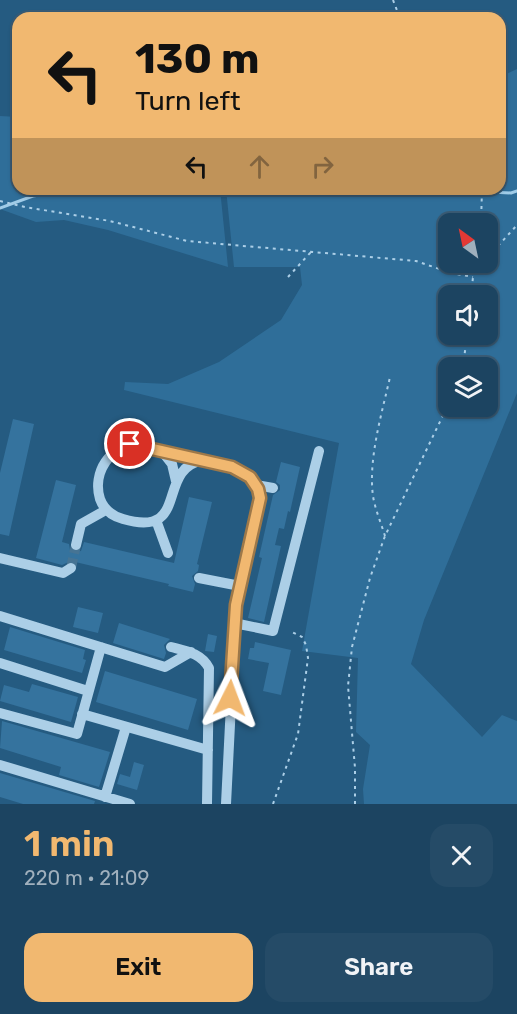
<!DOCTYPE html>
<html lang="en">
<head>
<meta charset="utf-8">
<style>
  :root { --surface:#1c4461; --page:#254b67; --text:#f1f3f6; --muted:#a0b0bd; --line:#3a5c76; --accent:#f1b870 }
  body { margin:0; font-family:Rubik,sans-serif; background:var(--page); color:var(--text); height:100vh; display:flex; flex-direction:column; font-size:22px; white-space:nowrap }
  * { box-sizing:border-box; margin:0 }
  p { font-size:20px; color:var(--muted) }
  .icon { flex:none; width:33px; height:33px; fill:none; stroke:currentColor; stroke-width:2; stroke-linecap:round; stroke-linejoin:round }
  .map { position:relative; height:804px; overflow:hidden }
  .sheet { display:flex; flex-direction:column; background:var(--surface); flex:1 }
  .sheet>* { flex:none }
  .guide { position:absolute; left:12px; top:12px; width:494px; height:183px; border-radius:18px; box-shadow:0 2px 4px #0004,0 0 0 2px var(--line); background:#f1b870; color:#111; overflow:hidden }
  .needle { width:39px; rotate:327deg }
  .controls { position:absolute; left:438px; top:213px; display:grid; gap:12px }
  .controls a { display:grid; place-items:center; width:60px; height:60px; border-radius:12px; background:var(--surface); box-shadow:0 2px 4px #0004,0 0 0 2px var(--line); font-size:30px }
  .pin { position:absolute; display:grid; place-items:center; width:51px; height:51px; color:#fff; margin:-26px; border:3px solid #fff; border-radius:50%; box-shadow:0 2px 6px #0007 }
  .me { position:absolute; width:66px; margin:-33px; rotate:3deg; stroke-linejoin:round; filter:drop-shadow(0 0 4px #0008) }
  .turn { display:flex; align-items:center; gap:21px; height:126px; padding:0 24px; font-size:27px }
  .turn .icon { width:78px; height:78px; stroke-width:2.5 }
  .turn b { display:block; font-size:42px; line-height:51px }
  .lanes { display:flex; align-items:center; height:57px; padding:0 24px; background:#0003; justify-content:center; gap:30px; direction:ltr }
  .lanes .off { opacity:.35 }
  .round { display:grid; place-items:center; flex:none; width:63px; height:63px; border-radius:18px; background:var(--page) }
  .headline { display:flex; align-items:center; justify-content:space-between; height:102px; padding:0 24px }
  h1 { font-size:36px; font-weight:600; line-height:45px; color:var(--accent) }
  .button { display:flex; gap:12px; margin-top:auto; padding:12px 24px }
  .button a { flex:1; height:69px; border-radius:18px; background:var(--accent); color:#111; font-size:24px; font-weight:600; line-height:69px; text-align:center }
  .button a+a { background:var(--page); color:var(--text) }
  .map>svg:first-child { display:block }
  .green { fill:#2f6e99; fill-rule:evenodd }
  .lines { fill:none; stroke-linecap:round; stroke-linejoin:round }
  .stream { stroke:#a0cce8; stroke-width:3 }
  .building { fill:#35739e }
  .minor-tunnel { stroke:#467494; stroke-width:10; stroke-dasharray:10 5; stroke-linecap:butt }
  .path { stroke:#accfe7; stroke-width:2; stroke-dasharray:3 4.5; stroke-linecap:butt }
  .minor { stroke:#accfe7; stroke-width:10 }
  .route-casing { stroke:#9d7849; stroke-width:15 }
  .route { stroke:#f1b870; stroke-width:10 }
</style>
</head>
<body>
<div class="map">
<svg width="517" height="804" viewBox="0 0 517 804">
  <rect width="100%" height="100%" fill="#255b81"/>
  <path class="green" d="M 517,69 L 517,393 L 424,620 L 411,664 L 482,737 L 502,715 L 517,721 L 517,804 L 364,804 L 363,789 L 370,745 L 356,732 L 358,658 L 302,651 L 339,443 L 124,390 L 125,382 L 168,384 L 219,362 L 281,320 L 302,285 L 300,267 L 234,267 L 226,189 L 500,189 L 500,77 ZM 448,224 L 488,224 L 488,262 L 448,262 ZM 448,296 L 488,296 L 488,334 L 448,334 ZM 448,368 L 488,368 L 488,406 L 448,406 Z
    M 0,116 L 18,117 L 18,189 L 220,189 L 228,267 L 108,230 L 64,220 L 36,222 L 0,209 Z"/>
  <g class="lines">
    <path class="stream" d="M 425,189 L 474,191
      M 490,192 L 511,193 L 517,191
      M 0,208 L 33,196 L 79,189"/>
  </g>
  <path class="building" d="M 13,419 L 34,424 L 9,536 L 0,534 L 0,473 Z
    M 281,462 L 300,467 L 290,512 L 288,511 L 284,529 L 279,528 L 275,545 L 281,546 L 264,622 L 248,618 L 262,558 L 259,557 L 273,495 L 280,490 L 280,485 L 276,482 Z
    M 56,480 L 76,485 L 62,542 L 69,544 L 70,550 L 75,552 L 81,551 L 84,542 L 174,563 L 189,497 L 212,502 L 197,564 L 199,565 L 198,571 L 192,576 L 195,584 L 193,592 L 168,586 L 169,584 L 71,561 L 62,565 L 36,558 Z
    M 78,607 L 103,613 L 98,633 L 73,627 Z
    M 119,623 L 170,639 L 164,645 L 166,653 L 164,659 L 113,643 Z
    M 10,627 L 85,650 L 83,659 L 86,660 L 82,673 L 4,650 Z
    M 208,634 L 217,636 L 214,652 L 205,651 Z
    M 255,642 L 291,650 L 281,695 L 263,691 L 269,663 L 248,659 L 250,648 L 254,648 Z
    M 105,671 L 197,699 L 188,730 L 96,702 Z
    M 32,684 L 78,697 L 71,722 L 0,701 L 4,685 L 29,692 Z
    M 2,721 L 110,752 L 99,787 L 59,775 L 61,767 L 0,748 Z
    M 134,762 L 144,765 L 137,790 L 117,784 L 120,774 L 130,777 Z
    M 0,773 L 95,801 L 94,804 L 23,804 L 0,797 Z"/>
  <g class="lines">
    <path class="minor-tunnel" d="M 71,568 L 76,545"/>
    <path class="path" d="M 393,0 L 400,18
      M 0,201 L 25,207 L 110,221 L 187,241 L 416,261 L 451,273 L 473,277
      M 481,224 L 482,189
      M 488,257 L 517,225
      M 477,262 L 477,268 L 482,262
      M 288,277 L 311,252
      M 471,296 L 473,277 L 477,268
      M 463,368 L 467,334
      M 385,536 C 381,523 375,509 373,496 C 368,459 382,413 390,377
      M 273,804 L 298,734 L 308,658 L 306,645 L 302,637 L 292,632
      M 355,804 L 355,768 L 348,686 L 352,647 L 370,578 L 385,536 L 448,405"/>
    <path class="minor" d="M 161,450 L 172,464 L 176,481
      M 203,460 C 155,469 191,539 123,519 C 112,516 104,510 100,499 C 92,473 110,444 138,445 L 232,467 L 250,477 L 258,489 L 260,498 L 236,605 L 226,804
      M 256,485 L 273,488
      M 156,520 L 168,553
      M 76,545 L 81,524 L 106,510
      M 0,558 L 63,573 L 71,568
      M 199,578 L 240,586
      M 0,616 L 165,667 L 191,652
      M 234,623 L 273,631 L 319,451
      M 171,647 C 186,651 201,653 209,668 L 207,804
      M 0,663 L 88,691
      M 0,713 L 77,734 L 101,647
      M 82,714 L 208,750
      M 0,765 L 130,804
      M 105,797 L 126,727"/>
  </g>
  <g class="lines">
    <defs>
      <path id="route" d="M 130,444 L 232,467 L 250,477 L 258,489 L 260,498 L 236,605 L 230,698"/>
    </defs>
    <use href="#route" class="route-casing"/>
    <use href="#route" class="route"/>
  </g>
</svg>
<div class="controls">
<a><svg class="needle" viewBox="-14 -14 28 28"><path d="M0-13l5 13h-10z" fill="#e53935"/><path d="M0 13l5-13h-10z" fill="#a0b0bd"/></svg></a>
<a><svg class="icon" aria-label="sound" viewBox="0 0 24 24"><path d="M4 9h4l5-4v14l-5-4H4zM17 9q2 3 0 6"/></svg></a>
<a><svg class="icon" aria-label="layers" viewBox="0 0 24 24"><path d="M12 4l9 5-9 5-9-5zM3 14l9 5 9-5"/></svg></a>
</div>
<div class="pin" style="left:130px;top:444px;background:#d93025"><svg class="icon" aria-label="arrive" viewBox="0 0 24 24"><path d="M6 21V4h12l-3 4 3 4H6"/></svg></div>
<svg class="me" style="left:230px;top:698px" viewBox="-20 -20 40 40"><path d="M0-17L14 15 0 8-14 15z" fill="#f1b870" stroke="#fff" stroke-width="4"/></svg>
<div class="guide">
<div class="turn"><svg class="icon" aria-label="left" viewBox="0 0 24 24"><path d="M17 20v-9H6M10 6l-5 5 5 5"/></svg><div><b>130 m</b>Turn left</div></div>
<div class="lanes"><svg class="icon" aria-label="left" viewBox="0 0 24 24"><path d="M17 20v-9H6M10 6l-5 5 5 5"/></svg><svg class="icon off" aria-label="ahead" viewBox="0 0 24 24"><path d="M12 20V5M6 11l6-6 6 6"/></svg><svg class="icon off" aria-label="right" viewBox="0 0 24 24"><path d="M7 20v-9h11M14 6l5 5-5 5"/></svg></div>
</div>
</div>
<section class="sheet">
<div class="headline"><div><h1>1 min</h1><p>220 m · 21:09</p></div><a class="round"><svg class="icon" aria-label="close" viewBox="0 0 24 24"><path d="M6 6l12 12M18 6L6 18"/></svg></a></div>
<div class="button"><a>Exit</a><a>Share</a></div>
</section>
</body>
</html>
